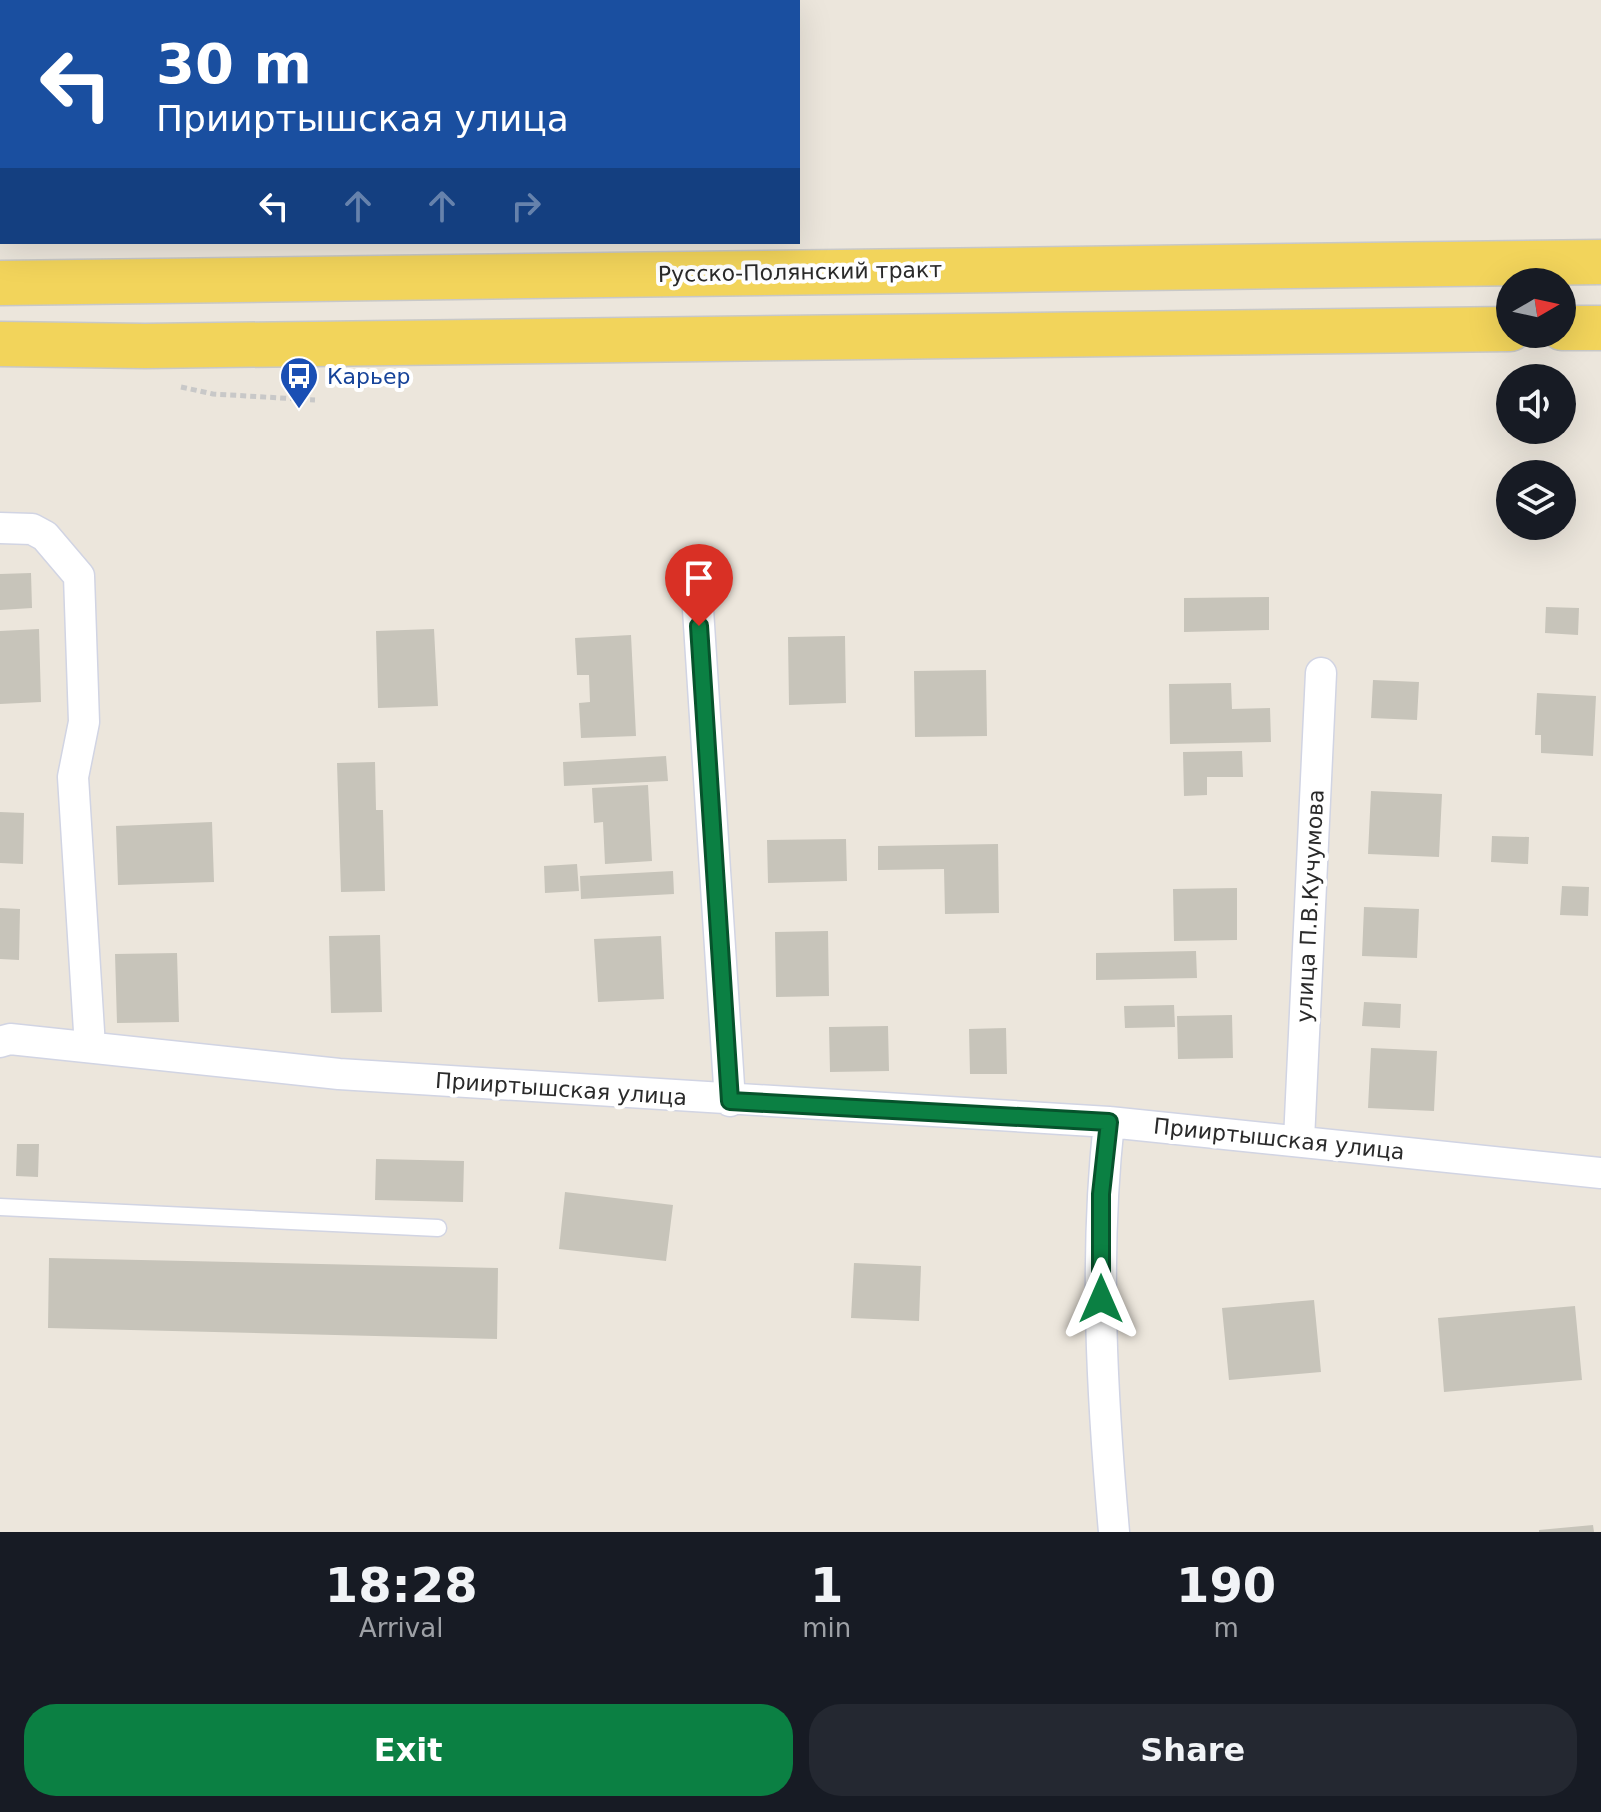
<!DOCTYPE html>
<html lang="en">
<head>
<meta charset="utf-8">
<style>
  :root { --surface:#171b24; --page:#242831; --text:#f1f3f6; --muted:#9ea1a6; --accent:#0b8043 }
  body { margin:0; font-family:"DejaVu Sans",sans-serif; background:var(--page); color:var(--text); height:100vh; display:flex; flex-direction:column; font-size:30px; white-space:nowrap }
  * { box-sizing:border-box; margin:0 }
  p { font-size:26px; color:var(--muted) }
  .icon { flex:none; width:44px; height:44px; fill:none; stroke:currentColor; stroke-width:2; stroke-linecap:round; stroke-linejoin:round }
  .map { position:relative; height:1532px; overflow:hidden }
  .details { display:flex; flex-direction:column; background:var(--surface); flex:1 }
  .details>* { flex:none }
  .banner { position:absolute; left:0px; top:0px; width:800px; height:244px; box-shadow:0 8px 32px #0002; background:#1a4fa0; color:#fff; overflow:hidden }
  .needle { width:52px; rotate:81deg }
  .tools { position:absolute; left:1496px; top:268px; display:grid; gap:16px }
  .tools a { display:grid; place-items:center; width:80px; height:80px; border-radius:50%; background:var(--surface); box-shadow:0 8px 32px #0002; font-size:40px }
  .pin { position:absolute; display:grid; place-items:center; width:68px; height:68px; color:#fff; margin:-82px -34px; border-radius:50% 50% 50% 0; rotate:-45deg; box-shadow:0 0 8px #0007 }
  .pin .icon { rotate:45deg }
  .me { position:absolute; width:88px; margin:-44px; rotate:0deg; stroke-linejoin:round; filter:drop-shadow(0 0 6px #0008) }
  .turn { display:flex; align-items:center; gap:28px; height:168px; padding:0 24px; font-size:36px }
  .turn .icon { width:104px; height:104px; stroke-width:2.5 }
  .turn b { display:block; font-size:56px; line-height:68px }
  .lanes { display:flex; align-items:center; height:76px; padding:0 24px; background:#0003; justify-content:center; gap:40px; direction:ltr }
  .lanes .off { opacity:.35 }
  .eta { display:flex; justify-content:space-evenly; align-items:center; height:136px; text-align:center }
  .eta b { font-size:48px; font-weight:700; line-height:56px }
  .button { display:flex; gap:16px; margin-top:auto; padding:16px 24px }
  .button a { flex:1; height:92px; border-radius:32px; background:var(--accent); color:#fff; font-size:32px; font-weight:700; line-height:92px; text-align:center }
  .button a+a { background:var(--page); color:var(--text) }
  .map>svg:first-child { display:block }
  .building { fill:#c7c4ba }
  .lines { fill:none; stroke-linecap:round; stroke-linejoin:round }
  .lane-casing { stroke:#d1d4e3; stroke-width:19 }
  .street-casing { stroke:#d1d4e3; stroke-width:33 }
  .primary-casing { stroke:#c8c8c8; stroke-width:47 }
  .path { stroke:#c8c8c8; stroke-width:5; stroke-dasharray:6 4; stroke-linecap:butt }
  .lane { stroke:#fff; stroke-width:16 }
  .street { stroke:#fff; stroke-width:30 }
  .primary { stroke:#f2d45b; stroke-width:44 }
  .route-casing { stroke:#07532c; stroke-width:20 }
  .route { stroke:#0b8043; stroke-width:14 }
  .labels { text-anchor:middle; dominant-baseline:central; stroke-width:8; stroke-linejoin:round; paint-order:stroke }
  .street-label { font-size:22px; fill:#2a2a2a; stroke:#fff }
  .transit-label { font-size:22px; fill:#164399; stroke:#fff; text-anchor:start }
</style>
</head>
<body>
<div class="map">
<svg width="1601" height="1532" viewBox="0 0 1601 1532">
  <rect width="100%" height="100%" fill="#ece6dc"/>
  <path class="building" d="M 31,573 L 32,608 L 0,610 L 0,574 Z
    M 1269,597 L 1269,630 L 1184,632 L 1184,598 Z
    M 1546,607 L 1579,608 L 1578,635 L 1545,633 Z
    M 39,629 L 41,702 L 0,704 L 0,631 Z
    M 434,629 L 438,706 L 378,708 L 376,631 Z
    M 631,635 L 636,736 L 581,738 L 579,703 L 590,702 L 589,675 L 577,675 L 575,638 Z
    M 845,636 L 846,703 L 789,705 L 788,637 Z
    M 986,670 L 987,736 L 915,737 L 914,671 Z
    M 1373,680 L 1419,682 L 1417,720 L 1371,718 Z
    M 1231,683 L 1232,709 L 1270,708 L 1271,742 L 1170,744 L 1169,684 Z
    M 1537,693 L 1596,696 L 1593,756 L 1541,753 L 1541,735 L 1535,735 Z
    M 1242,751 L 1243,777 L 1207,777 L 1207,795 L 1184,796 L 1183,752 Z
    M 666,756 L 668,781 L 564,786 L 563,762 Z
    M 375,762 L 376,810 L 383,810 L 385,891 L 341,892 L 337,763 Z
    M 648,785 L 652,861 L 605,864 L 603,822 L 594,823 L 592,788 Z
    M 1371,791 L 1442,794 L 1439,857 L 1368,854 Z
    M 0,812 L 24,813 L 23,864 L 0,863 Z
    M 212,822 L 214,882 L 118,885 L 116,826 Z
    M 1492,836 L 1529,837 L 1528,864 L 1491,862 Z
    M 846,839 L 847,881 L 768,883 L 767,840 Z
    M 998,844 L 999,913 L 945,914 L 944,869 L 878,870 L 878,846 Z
    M 577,864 L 579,891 L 545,893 L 544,866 Z
    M 673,871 L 674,894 L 581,899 L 580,876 Z
    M 1562,886 L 1589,887 L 1588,916 L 1560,915 Z
    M 1237,888 L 1237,940 L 1174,941 L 1173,889 Z
    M 1364,907 L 1419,909 L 1417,958 L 1362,956 Z
    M 0,908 L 20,909 L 19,960 L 0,959 Z
    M 828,931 L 829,996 L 776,997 L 775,932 Z
    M 380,935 L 382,1012 L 331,1013 L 329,936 Z
    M 661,936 L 664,999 L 598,1002 L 594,939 Z
    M 1196,951 L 1197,978 L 1096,980 L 1096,953 Z
    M 177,953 L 179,1022 L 117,1023 L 115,954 Z
    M 1364,1002 L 1401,1004 L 1400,1028 L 1362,1026 Z
    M 1174,1005 L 1175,1027 L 1125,1028 L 1124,1006 Z
    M 1232,1015 L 1233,1058 L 1178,1059 L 1177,1016 Z
    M 888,1026 L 889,1071 L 830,1072 L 829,1027 Z
    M 1006,1028 L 1007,1074 L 970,1074 L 969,1029 Z
    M 1371,1048 L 1437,1051 L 1434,1111 L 1368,1108 Z
    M 17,1144 L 39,1144 L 38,1177 L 16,1176 Z
    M 376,1159 L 464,1161 L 463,1202 L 375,1200 Z
    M 565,1192 L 673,1205 L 666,1261 L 559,1249 Z
    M 49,1258 L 498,1268 L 497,1339 L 48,1328 Z
    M 854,1263 L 921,1266 L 919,1321 L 851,1318 Z
    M 1314,1300 L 1321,1372 L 1229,1380 L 1222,1308 Z
    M 1575,1306 L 1582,1380 L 1444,1392 L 1438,1318 Z
    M 1593,1525 L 1594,1532 L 1539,1532 L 1539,1530 Z"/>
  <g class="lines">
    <defs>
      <path id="lane" d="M 0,1207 L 438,1228"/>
      <path id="street" d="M 0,528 L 32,529 L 45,536 L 79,576 L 84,722 L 73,777 L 90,1047
        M 697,594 L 730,1101
        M 0,1042 L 10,1039 L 339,1074 L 1109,1122 L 1601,1173
        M 1109,1122 C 1094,1258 1102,1396 1114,1532
        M 1299,1140 L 1321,673"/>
      <path id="primary" d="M 0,283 L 1601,262
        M 1562,328 L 1601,328
        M 0,344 L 145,346 L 1510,329"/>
    </defs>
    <use href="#lane" class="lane-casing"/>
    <use href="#street" class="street-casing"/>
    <use href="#primary" class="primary-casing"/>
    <path class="path" d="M 260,2 L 260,0
      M 181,387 L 213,394 L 315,400"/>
    <use href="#lane" class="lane"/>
    <use href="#street" class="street"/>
    <use href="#primary" class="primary"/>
  </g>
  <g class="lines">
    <defs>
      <path id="route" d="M 699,626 L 730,1101 L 1109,1122 L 1101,1194 L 1101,1299"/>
    </defs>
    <use href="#route" class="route-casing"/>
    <use href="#route" class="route"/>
  </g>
  <defs>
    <symbol id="bus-pin" viewBox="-11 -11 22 30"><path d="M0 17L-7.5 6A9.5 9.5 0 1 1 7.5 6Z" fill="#1a4fb4" stroke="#fff"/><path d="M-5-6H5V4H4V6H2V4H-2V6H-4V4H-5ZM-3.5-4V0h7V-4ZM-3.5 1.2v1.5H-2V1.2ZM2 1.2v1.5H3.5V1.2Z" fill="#fff"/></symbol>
  </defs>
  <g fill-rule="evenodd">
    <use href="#bus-pin" x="277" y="354" width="44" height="60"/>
  </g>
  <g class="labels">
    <g class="street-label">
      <text transform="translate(800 272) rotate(-1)">Русско-Полянский тракт</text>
      <text transform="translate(1310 906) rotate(-87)">улица П.В.Кучумова</text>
      <text transform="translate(561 1089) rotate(4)">Прииртышская улица</text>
      <text transform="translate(1279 1139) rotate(6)">Прииртышская улица</text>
    </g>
    <g class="transit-label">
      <text x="327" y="376">Карьер</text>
    </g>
  </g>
</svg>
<div class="tools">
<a><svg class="needle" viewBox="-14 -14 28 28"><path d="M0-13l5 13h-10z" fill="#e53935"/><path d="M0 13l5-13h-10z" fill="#9ea1a6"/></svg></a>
<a><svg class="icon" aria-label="sound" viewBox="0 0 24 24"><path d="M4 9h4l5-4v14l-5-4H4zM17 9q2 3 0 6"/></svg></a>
<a><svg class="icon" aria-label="layers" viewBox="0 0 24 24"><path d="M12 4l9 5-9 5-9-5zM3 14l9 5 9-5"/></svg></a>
</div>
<div class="pin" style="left:699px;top:626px;background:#d93025"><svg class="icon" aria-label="arrive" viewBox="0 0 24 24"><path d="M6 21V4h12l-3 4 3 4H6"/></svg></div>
<svg class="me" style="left:1101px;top:1299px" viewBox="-20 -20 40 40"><path d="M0-17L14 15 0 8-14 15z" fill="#0b8043" stroke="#fff" stroke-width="4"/></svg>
<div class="banner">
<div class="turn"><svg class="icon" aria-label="left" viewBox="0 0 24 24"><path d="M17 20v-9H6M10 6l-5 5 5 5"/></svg><div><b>30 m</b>Прииртышская улица</div></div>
<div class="lanes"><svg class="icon" aria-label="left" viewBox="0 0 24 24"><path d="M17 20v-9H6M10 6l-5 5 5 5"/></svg><svg class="icon off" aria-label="ahead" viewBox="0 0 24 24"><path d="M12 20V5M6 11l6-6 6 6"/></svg><svg class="icon off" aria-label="ahead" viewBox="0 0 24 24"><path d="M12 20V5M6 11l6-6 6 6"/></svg><svg class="icon off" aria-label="right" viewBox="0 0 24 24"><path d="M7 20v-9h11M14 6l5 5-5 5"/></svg></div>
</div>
</div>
<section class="details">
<div class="eta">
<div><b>18:28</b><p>Arrival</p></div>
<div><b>1</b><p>min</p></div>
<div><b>190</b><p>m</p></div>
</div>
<div class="button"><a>Exit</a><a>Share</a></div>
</section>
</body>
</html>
